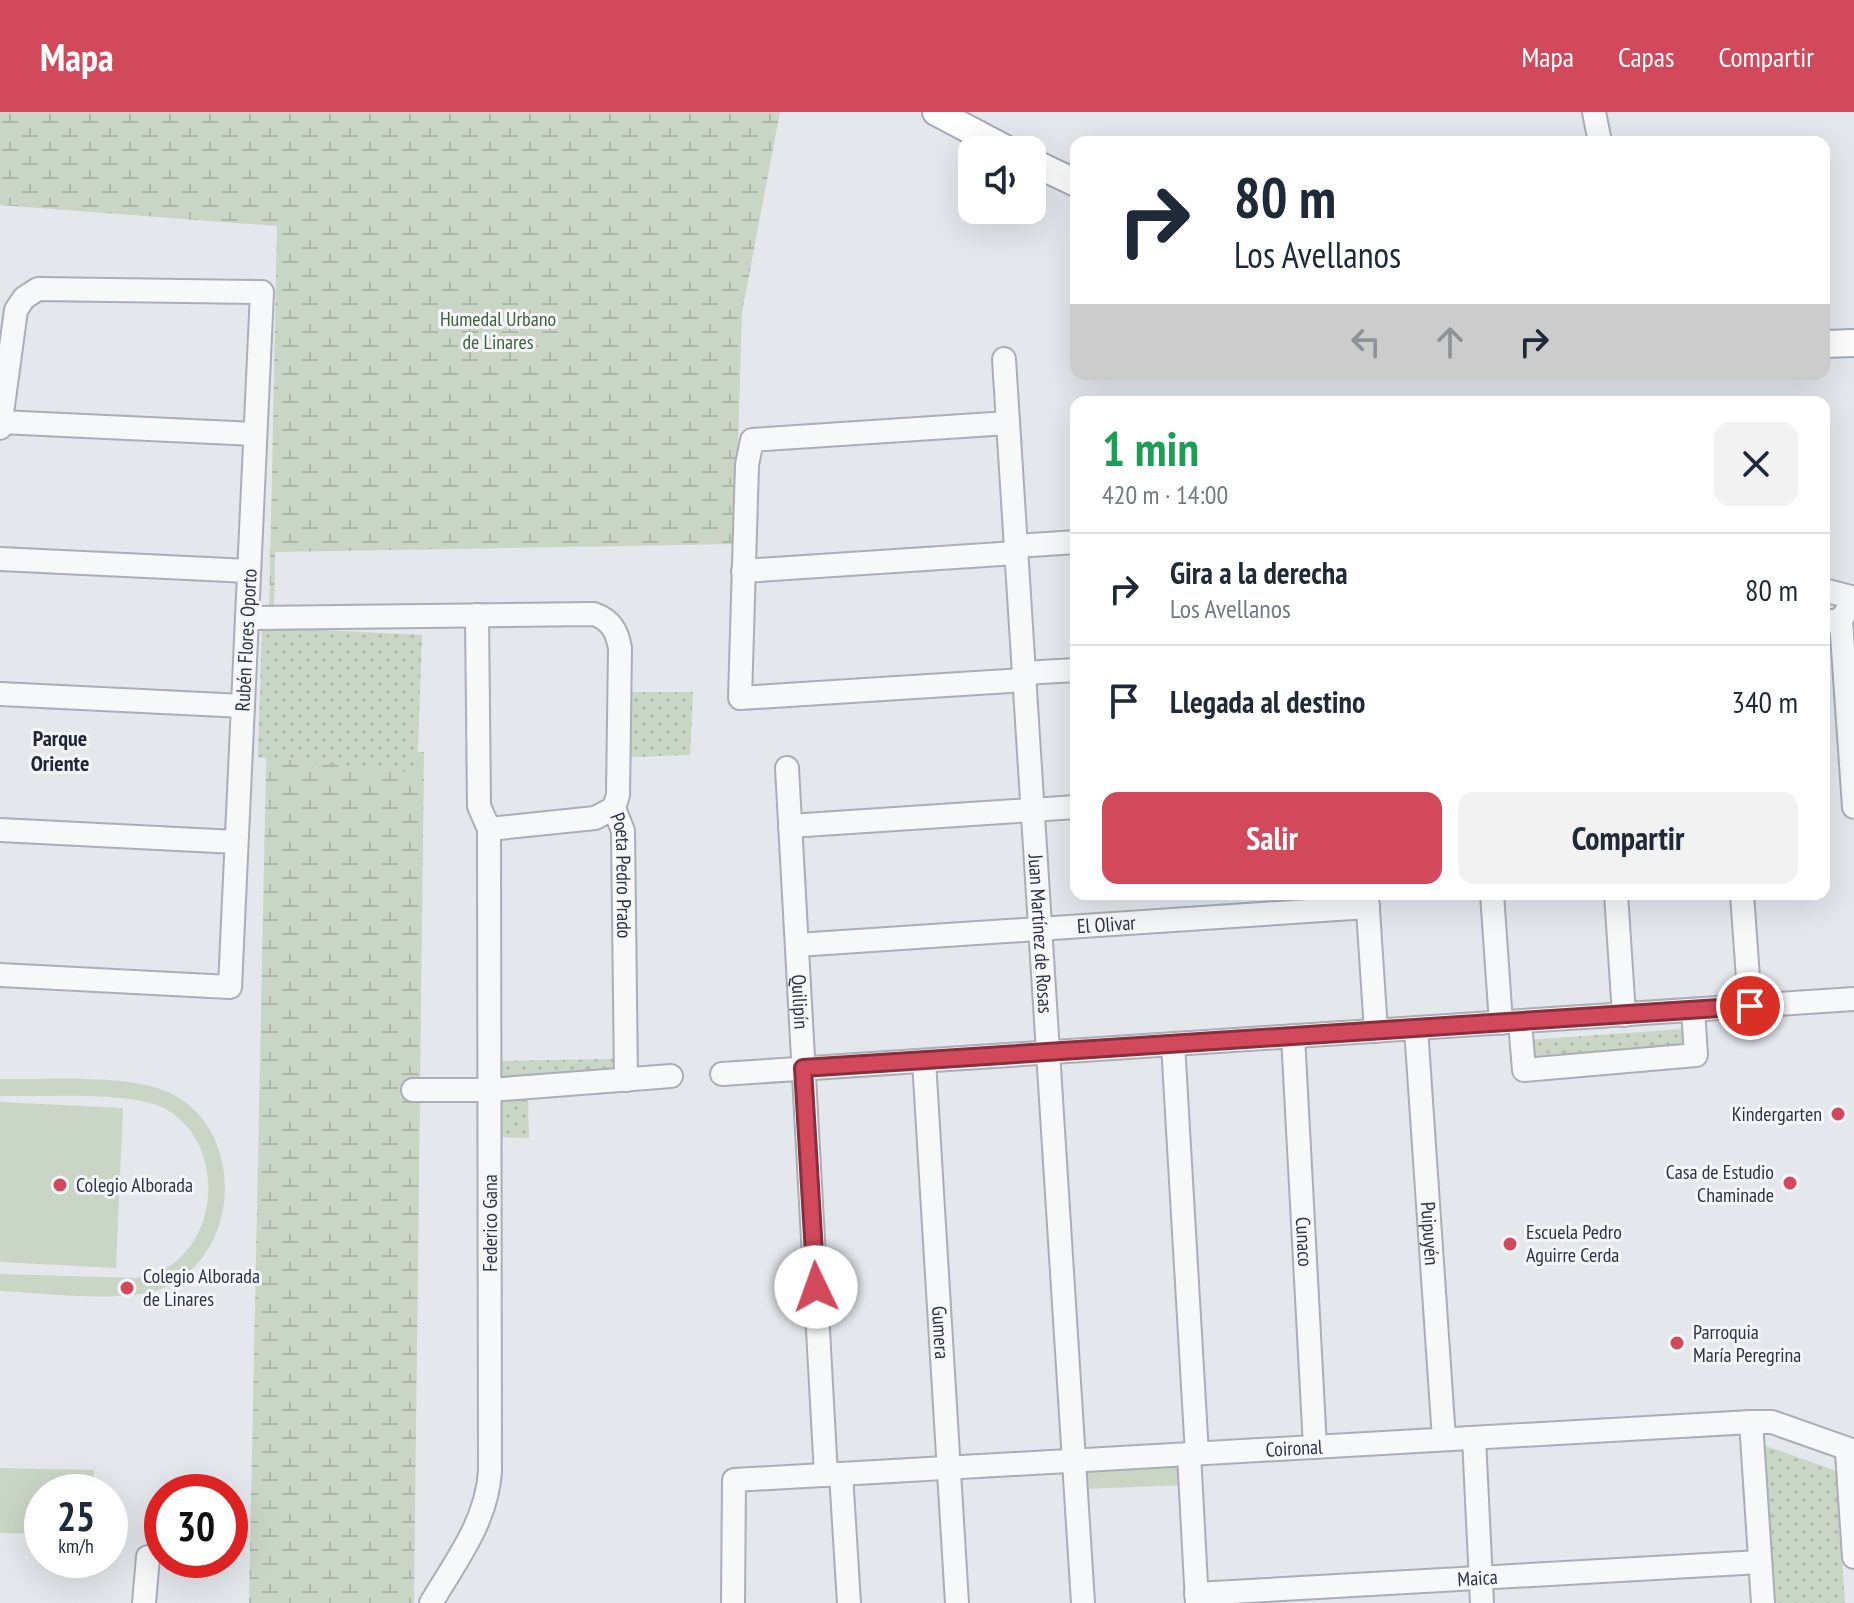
<!DOCTYPE html>
<html lang="es">
<head>
<meta charset="utf-8">
<style>
  :root { --surface:#fff; --page:#f2f2f3; --text:#1f2937; --muted:#747a83; --line:#e0e1e3; --accent:#d1495b }
  body { margin:0; font-family:"PT Sans Narrow",sans-serif; background:var(--page); color:var(--text); height:100vh; display:flex; flex-direction:column; font-size:30px; white-space:nowrap }
  * { box-sizing:border-box; margin:0 }
  p { font-size:26px; color:var(--muted) }
  .icon { flex:none; width:44px; height:44px; fill:none; stroke:currentColor; stroke-width:2; stroke-linecap:round; stroke-linejoin:round }
  .map { position:relative; flex:1; overflow:hidden }
  .details { position:absolute; left:1070px; top:284px; width:760px; height:504px; display:flex; flex-direction:column; background:var(--surface); border-radius:16px; box-shadow:0 8px 32px #0002 }
  .details>* { flex:none }
  .hud { position:absolute; left:1070px; top:24px; width:760px; height:244px; border-radius:16px; box-shadow:0 8px 32px #0002; background:#fff; color:var(--text); overflow:hidden }
  .buttons { position:absolute; left:958px; top:24px; display:grid; gap:16px }
  .buttons a { display:grid; place-items:center; width:88px; height:88px; border-radius:16px; background:var(--surface); box-shadow:0 8px 32px #0002; font-size:40px }
  .speed { position:absolute; left:24px; top:1362px; display:flex; gap:16px; font-size:40px; font-weight:700; text-align:center }
  .speed>* { display:grid; place-content:center; width:104px; height:104px; border-radius:50%; background:var(--surface); box-shadow:0 8px 32px #0002; line-height:1 }
  .speed small { font-size:20px; font-weight:400 }
  .speed .limit { border:12px solid #d22; background:#fff; color:#111 }
  .pin { position:absolute; display:grid; place-items:center; width:68px; height:68px; color:#fff; margin:-34px; border:4px solid #fff; border-radius:50%; box-shadow:0 2px 8px #0007 }
  .me { position:absolute; width:88px; margin:-44px; rotate:357deg; stroke-linejoin:round; filter:drop-shadow(0 0 6px #0008) }
  .turn { display:flex; align-items:center; gap:28px; height:168px; padding:0 32px; font-size:36px }
  .turn .icon { width:104px; height:104px; stroke-width:2.5 }
  .turn b { display:block; font-size:56px; line-height:68px }
  .lanes { display:flex; align-items:center; height:76px; padding:0 32px; background:#0003; justify-content:center; gap:40px; direction:ltr }
  .lanes .off { opacity:.35 }
  .round { display:grid; place-items:center; flex:none; width:84px; height:84px; border-radius:16px; background:var(--page) }
  .headline { display:flex; align-items:center; justify-content:space-between; height:136px; padding:0 32px }
  h1 { font-size:48px; font-weight:700; line-height:60px; color:#1e9e55 }
  .cta { display:flex; gap:16px; margin-top:auto; padding:16px 32px }
  .cta a { flex:1; height:92px; border-radius:16px; background:var(--accent); color:#fff; font-size:32px; font-weight:700; line-height:92px; text-align:center }
  .cta a+a { background:var(--page); color:var(--text) }
  ul { padding:0; list-style:none }
  li { display:flex; align-items:center; gap:24px; height:112px; padding:0 32px; border-top:2px solid var(--line) }
  li div { flex:1 }
  li b { display:block; font-size:30px }
  li em { font-style:normal }
  header { display:flex; align-items:center; gap:48px; box-sizing:border-box; height:112px; padding:0 40px; background:var(--accent); color:#fff }
  header strong { font-size:38px }
  nav { display:flex; gap:44px; margin-inline-start:auto; font-size:28px }
  .map>svg:first-child { display:block }
  .grass { fill:#c9d6c5 }
  .wetland { fill:url(#wetland-marsh) }
  .park { fill:url(#park-dots) }
  .lines { fill:none; stroke-linecap:round; stroke-linejoin:round }
  .minor-casing { stroke:#a9aeb7; stroke-width:26 }
  .major-casing { stroke:#a3abb8; stroke-width:30 }
  .minor { stroke:#f7f8fa; stroke-width:22 }
  .major { stroke:#fff; stroke-width:26 }
  .route-casing { stroke:#882f3b; stroke-width:20 }
  .route { stroke:#d1495b; stroke-width:14 }
  .poi-dot { fill:#d1495b; stroke:#f4f6f9; stroke-width:3 }
  .labels { text-anchor:middle; dominant-baseline:central; stroke-width:6; stroke-linejoin:round; paint-order:stroke }
  .park-label { font-size:20px; fill:#3f6138; stroke:#f4f6f9 }
  .street-label { font-size:20px; fill:#2b3445; stroke:#f4f6f9 }
  .poi-label { font-size:20px; fill:#2b3445; stroke:#f4f6f9; text-anchor:start }
  .neighbourhood-label { font-size:22px; font-weight:bold; fill:#1d2536; stroke:#f4f6f9 }
</style>
</head>
<body>
<header>
<strong>Mapa</strong>
<nav><a>Mapa</a><a>Capas</a><a>Compartir</a></nav>
</header>
<div class="map">
<svg width="1854" height="1491" viewBox="0 0 1854 1491">
  <defs>
    <pattern id="wetland-marsh" width="20" height="14" patternUnits="userSpaceOnUse" patternTransform="scale(2)"><rect width="20" height="14" fill="#c9d6c5"/><path d="M1 5h8M5 5V1M11 12h8M15 12V8" fill="none" stroke="#adb8ab"/></pattern>
    <pattern id="park-dots" width="8" height="8" patternUnits="userSpaceOnUse" patternTransform="scale(2)"><rect width="8" height="8" fill="#c9d6c5"/><path d="M2 2h.1M6 6h.1" fill="none" stroke="#adb8ab" stroke-width="1.8" stroke-linecap="round"/></pattern>
  </defs>
  <rect width="100%" height="100%" fill="#e4e7ec"/>
  <path class="grass" d="M 0,967 C 45,968 123,962 163,978 C 247,1010 244,1143 163,1176 C 127,1192 42,1181 0,1179 L 0,1162 L 136,1166 C 148,1163 161,1160 171,1153 C 224,1117 221,1020 159,994 C 123,979 42,985 0,984 Z
    M 0,990 L 123,996 L 116,1156 L 0,1150 Z
    M 1184,1347 L 1188,1373 L 1080,1377 L 1078,1353 Z
    M 0,1356 L 94,1358 L 94,1380 L 42,1380 L 42,1422 L 0,1421 Z"/>
  <path class="wetland" d="M 0,0 L 780,0 L 742,200 L 735,432 L 275,440 L 272,632 L 424,640 L 414,1491 L 249,1491 L 277,114 L 0,93 Z"/>
  <path class="park" d="M 262,515 L 422,523 L 417,661 L 258,645 Z
    M 629,580 L 693,580 L 690,643 L 630,645 Z
    M 1683,917 L 1684,939 L 1528,950 L 1527,928 Z
    M 617,947 L 617,961 L 499,971 L 499,949 Z
    M 500,988 L 528,988 L 529,1026 L 500,1025 Z
    M 1763,1333 L 1836,1359 L 1845,1491 L 1774,1491 Z"/>
  <g class="lines">
    <defs>
      <g id="minor">
        <path d="M 1594,0 L 1600,30"/>
        <path id="s1" d="M 1004,247 L 1083,1491"/>
        <path d="M 0,310 L 255,322"/>
        <path d="M 1008,311 L 752,328 L 747,353 L 740,586 L 1024,568"/>
        <path d="M 0,316 L 16,198 L 24,186 L 38,177 L 262,180 L 230,875 L 0,863"/>
        <path d="M 1016,434 L 1076,430"/>
        <path d="M 0,447 L 249,459"/>
        <path d="M 743,459 L 1016,441"/>
        <path d="M 1824,478 L 1854,486"/>
        <path id="s2" d="M 247,506 L 594,502 C 611,508 617,519 620,536 L 618,683 L 614,696 L 623,719 L 626,968"/>
        <path d="M 1841,508 L 1854,695"/>
        <path d="M 1824,510 L 1841,508 L 1854,486"/>
        <path d="M 1024,561 L 1076,558"/>
        <path d="M 0,582 L 243,594"/>
        <path id="s3" d="M 787,656 L 826,1363"/>
        <path d="M 790,714 L 1076,695"/>
        <path d="M 489,717 L 595,706 L 614,696"/>
        <path d="M 0,718 L 236,730"/>
        <path d="M 1492,782 L 1501,911"/>
        <path d="M 1616,782 L 1624,903"/>
        <path d="M 1742,782 L 1750,894"/>
        <path d="M 1367,783 L 1376,919"/>
        <path id="s4" d="M 797,833 L 1368,795"/>
        <path d="M 1520,910 L 1524,958 L 1696,943 L 1693,898"/>
        <path id="s5" d="M 1416,916 L 1444,1327"/>
        <path id="s6" d="M 1293,924 L 1315,1335"/>
        <path d="M 1173,932 L 1197,1342"/>
        <path id="s7" d="M 924,949 L 957,1491"/>
        <path d="M 722,962 L 1854,887"/>
        <path d="M 413,978 L 490,978 L 671,964"/>
        <path d="M 1751,1310 L 1763,1491"/>
        <path d="M 1474,1326 L 1482,1491"/>
        <path d="M 1847,1340 L 1854,1445"/>
        <path d="M 1189,1342 L 1197,1491"/>
        <path d="M 841,1362 L 849,1491"/>
        <path id="s8" d="M 1196,1482 L 1760,1450"/>
        <path d="M 144,1491 L 148,1445"/>
        <path d="M 431,1491 C 456,1449 487,1409 490,1359 L 489,717 L 479,694 L 477,503"/>
        <path id="s9" d="M 733,1491 L 734,1368 L 1751,1310 L 1772,1310 L 1854,1339"/>
      </g>
      <path id="major" d="M 936,0 L 1008,38
        M 1032,50 L 1076,71
        M 1824,232 L 1854,231"/>
    </defs>
    <use href="#minor" class="minor-casing"/>
    <use href="#major" class="major-casing"/>
    <use href="#minor" class="minor"/>
    <use href="#major" class="major"/>
  </g>
  <g class="lines">
    <defs>
      <path id="route" d="M 816,1175 L 803,956 L 1750,894"/>
    </defs>
    <use href="#route" class="route-casing"/>
    <use href="#route" class="route"/>
  </g>
  <g class="poi-dot">
    <circle cx="1838" cy="1002" r="8"/>
    <circle cx="1790" cy="1071" r="8"/>
    <circle cx="60" cy="1073" r="8"/>
    <circle cx="1510" cy="1132" r="8"/>
    <circle cx="127" cy="1176" r="8"/>
    <circle cx="1677" cy="1231" r="8"/>
  </g>
  <g class="labels">
    <g class="park-label">
      <text x="498" y="207">Humedal Urbano<tspan x="498" dy="23">de Linares</tspan></text>
    </g>
    <g class="street-label">
      <text transform="translate(246 528) rotate(-87)">Rubén Flores Oporto</text>
      <text stroke="none"><textPath href="#s2" startOffset="622">Poeta Pedro Prado</textPath></text>
      <text stroke="none"><textPath href="#s4" startOffset="310">El Olivar</textPath></text>
      <text stroke="none"><textPath href="#s1" startOffset="576">Juan Martínez de Rosas</textPath></text>
      <text stroke="none"><textPath href="#s3" startOffset="234">Quilipín</textPath></text>
      <text transform="translate(490 1111) rotate(-90)">Federico Gana</text>
      <text stroke="none"><textPath href="#s5" startOffset="206">Puipuyén</textPath></text>
      <text stroke="none"><textPath href="#s6" startOffset="206">Cunaco</textPath></text>
      <text stroke="none"><textPath href="#s7" startOffset="272">Gumera</textPath></text>
      <text stroke="none"><textPath href="#s9" startOffset="684">Coironal</textPath></text>
      <text stroke="none"><textPath href="#s8" startOffset="282">Maica</textPath></text>
    </g>
    <g class="poi-label">
      <text x="1822" y="1002" text-anchor="end">Kindergarten</text>
      <text x="1774" y="1060" text-anchor="end">Casa de Estudio<tspan x="1774" dy="23">Chaminade</tspan></text>
      <text x="76" y="1073">Colegio Alborada</text>
      <text x="1526" y="1120">Escuela Pedro<tspan x="1526" dy="23">Aguirre Cerda</tspan></text>
      <text x="143" y="1164">Colegio Alborada<tspan x="143" dy="23">de Linares</tspan></text>
      <text x="1693" y="1220">Parroquia<tspan x="1693" dy="23">María Peregrina</tspan></text>
    </g>
    <g class="neighbourhood-label">
      <text x="60" y="626">Parque<tspan x="60" dy="25">Oriente</tspan></text>
    </g>
  </g>
</svg>
<div class="buttons">
<a><svg class="icon" aria-label="sound" viewBox="0 0 24 24"><path d="M4 9h4l5-4v14l-5-4H4zM17 9q2 3 0 6"/></svg></a>
</div>
<div class="speed"><div>25<small>km/h</small></div><div class="limit">30</div></div>
<div class="pin" style="left:1750px;top:894px;background:#d93025"><svg class="icon" aria-label="arrive" viewBox="0 0 24 24"><path d="M6 21V4h12l-3 4 3 4H6"/></svg></div>
<svg class="me" style="left:816px;top:1175px" viewBox="-20 -20 40 40"><circle r="19" fill="#fff"/><path d="M0-13L10 11 0 6-10 11z" fill="#d1495b"/></svg>
<div class="hud">
<div class="turn"><svg class="icon" aria-label="right" viewBox="0 0 24 24"><path d="M7 20v-9h11M14 6l5 5-5 5"/></svg><div><b>80 m</b>Los Avellanos</div></div>
<div class="lanes"><svg class="icon off" aria-label="left" viewBox="0 0 24 24"><path d="M17 20v-9H6M10 6l-5 5 5 5"/></svg><svg class="icon off" aria-label="ahead" viewBox="0 0 24 24"><path d="M12 20V5M6 11l6-6 6 6"/></svg><svg class="icon" aria-label="right" viewBox="0 0 24 24"><path d="M7 20v-9h11M14 6l5 5-5 5"/></svg></div>
</div>
<section class="details">
<div class="headline"><div><h1>1 min</h1><p>420 m · 14:00</p></div><a class="round"><svg class="icon" aria-label="close" viewBox="0 0 24 24"><path d="M6 6l12 12M18 6L6 18"/></svg></a></div>
<ul>
<li><svg class="icon" aria-label="right" viewBox="0 0 24 24"><path d="M7 20v-9h11M14 6l5 5-5 5"/></svg><div><b>Gira a la derecha</b><p>Los Avellanos</p></div><em>80 m</em></li>
<li><svg class="icon" aria-label="arrive" viewBox="0 0 24 24"><path d="M6 21V4h12l-3 4 3 4H6"/></svg><div><b>Llegada al destino</b></div><em>340 m</em></li>
</ul>
<div class="cta"><a>Salir</a><a>Compartir</a></div>
</section>
</div>
</body>
</html>
